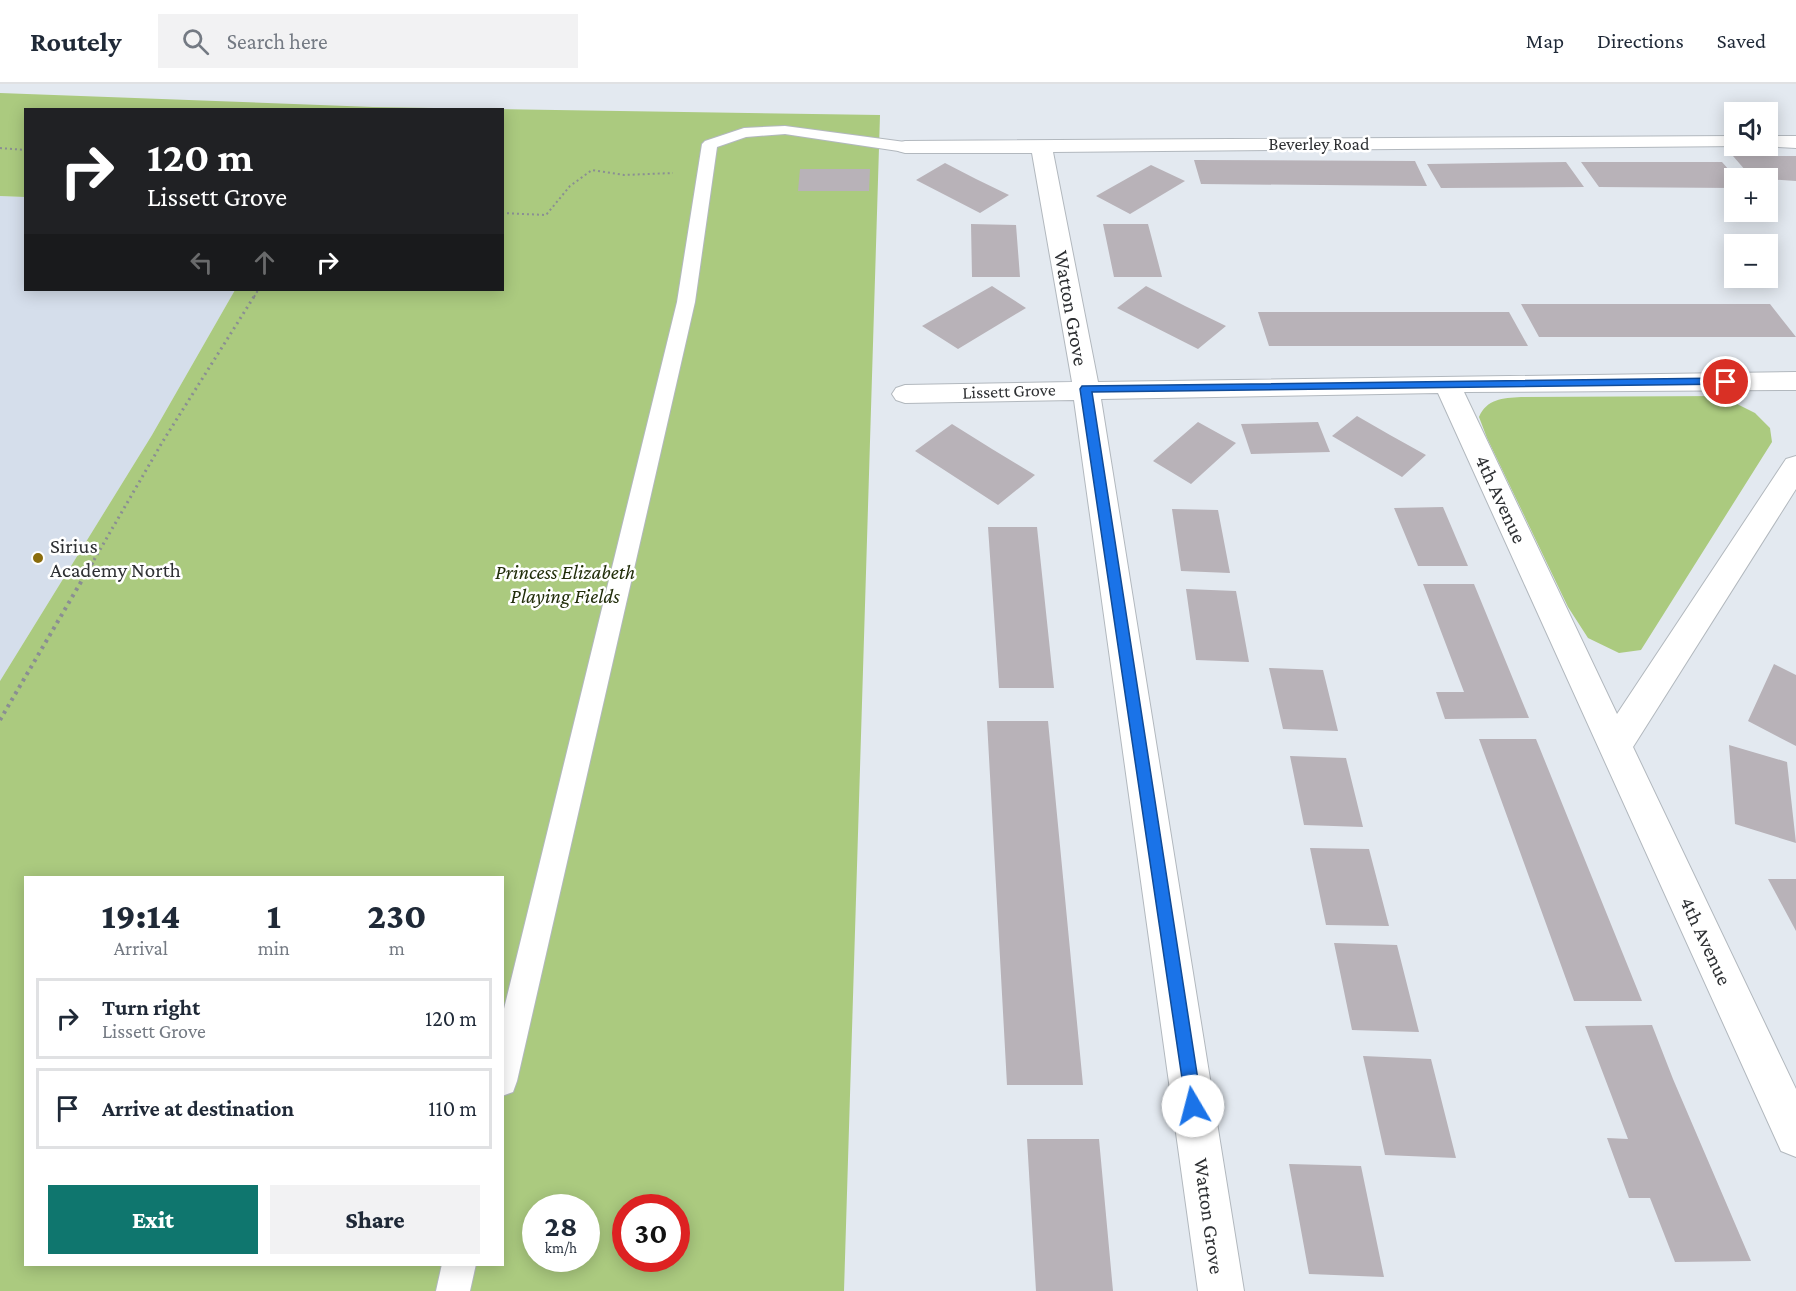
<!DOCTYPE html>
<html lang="en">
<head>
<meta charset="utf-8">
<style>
  :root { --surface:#fff; --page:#f2f2f3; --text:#1f2937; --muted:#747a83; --line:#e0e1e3; --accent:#0f766e }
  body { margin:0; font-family:"Crimson Pro",serif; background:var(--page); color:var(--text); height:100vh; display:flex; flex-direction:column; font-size:22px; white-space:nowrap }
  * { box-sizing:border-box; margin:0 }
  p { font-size:20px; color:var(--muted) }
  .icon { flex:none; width:33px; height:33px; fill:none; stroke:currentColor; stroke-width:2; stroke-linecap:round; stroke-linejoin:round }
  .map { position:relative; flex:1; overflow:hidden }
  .panel { position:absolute; left:24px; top:792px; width:480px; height:390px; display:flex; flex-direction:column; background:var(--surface); border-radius:0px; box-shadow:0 3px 15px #0003 }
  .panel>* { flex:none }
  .guide { position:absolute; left:24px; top:24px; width:480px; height:183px; border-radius:0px; box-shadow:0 3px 15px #0003; background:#202124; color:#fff; overflow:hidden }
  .fabs { position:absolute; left:1724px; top:18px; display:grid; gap:12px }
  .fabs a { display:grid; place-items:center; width:54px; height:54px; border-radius:0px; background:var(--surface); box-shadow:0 3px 15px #0003; font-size:30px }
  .speed { position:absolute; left:522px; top:1110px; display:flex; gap:12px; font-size:30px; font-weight:700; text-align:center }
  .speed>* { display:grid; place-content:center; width:78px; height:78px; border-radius:50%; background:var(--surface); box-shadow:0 3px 15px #0003; line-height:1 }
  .speed small { font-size:15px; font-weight:400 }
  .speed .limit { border:9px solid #d22; background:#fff; color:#111 }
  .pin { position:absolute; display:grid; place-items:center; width:51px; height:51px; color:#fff; margin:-26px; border:3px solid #fff; border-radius:50%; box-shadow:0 2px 6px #0007 }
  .me { position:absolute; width:66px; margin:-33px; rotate:352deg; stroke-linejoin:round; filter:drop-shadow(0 0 4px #0008) }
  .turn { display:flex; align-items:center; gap:21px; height:126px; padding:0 24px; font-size:27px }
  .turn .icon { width:78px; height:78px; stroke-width:2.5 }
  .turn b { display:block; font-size:42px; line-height:51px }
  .lanes { display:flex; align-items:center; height:57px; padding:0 24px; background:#0003; justify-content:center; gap:30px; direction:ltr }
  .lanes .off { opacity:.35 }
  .eta { display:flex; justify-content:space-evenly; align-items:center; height:102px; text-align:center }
  .eta b { font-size:36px; font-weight:800; line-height:42px }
  .button { display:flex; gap:12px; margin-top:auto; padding:12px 24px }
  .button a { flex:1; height:69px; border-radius:0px; background:var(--accent); color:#fff; font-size:24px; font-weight:800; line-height:69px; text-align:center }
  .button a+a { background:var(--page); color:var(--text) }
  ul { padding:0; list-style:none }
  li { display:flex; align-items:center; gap:18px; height:81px; margin:0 12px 9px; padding:0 12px; border:3px solid var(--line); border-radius:0px }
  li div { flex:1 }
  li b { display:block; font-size:22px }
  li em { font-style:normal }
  header { display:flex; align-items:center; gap:36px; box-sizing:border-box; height:84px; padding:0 30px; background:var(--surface); border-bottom:2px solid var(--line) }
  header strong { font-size:28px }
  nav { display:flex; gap:33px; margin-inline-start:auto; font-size:21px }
  .search { width:420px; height:54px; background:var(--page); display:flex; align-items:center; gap:15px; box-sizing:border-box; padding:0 21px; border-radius:0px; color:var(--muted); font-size:22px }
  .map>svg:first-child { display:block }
  .built { fill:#d5deeb }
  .green { fill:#abca7f; fill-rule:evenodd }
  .building { fill:#b8b2b8 }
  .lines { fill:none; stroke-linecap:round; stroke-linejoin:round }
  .lane-casing { stroke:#b2b8be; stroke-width:2 }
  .street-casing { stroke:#b2b8be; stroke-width:2 }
  .path-far2 { stroke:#8a8e93; stroke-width:2; stroke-dasharray:2 3; stroke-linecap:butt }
  .path-far1 { stroke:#8a8e93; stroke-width:3; stroke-dasharray:2 4; stroke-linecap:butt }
  .path { stroke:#8a8e93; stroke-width:4; stroke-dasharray:3 4.5; stroke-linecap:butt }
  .lane { fill:#fff; fill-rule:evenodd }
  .street { fill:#fff; fill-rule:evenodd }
  .route { fill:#1a73e8; stroke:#114b97; stroke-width:1.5 }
  .poi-dot { fill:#8a6c0c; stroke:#fff; stroke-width:2 }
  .labels { text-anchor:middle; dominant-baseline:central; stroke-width:5; stroke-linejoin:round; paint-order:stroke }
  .far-street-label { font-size:18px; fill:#2e3033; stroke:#fff }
  .street-label { font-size:21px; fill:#2e3033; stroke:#fff }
  .poi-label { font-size:21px; fill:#2e3033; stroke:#fff; text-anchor:start }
  .park-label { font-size:21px; font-style:italic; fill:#222e0b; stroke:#fff }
</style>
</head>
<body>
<header>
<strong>Routely</strong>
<div class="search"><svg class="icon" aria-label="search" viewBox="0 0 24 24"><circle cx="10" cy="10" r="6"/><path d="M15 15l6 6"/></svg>Search here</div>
<nav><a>Map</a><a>Directions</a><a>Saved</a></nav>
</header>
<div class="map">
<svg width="1796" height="1207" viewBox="0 0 1796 1207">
  <rect width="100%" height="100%" fill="#e3e9f0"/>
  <path class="built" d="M 0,112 L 25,113 L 26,206 L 235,206 L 152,351 L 0,597 Z"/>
  <path class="green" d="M 0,9 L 373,23 L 880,31 L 844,1207 L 0,1207 L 0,597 L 152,351 L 235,206 L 502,206 L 502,26 L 26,26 L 25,113 L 0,112 ZM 26,794 L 502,794 L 502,1180 L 26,1180 ZM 536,1124 L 586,1124 L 586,1174 L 536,1174 ZM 626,1124 L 676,1124 L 676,1174 L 626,1174 Z
    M 1721,312 L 1755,329 L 1770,344 L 1772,358 L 1641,566 L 1619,569 L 1588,554 L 1568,523 L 1487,354 L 1479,333 C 1487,315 1502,314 1521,313 Z"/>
  <path class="building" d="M 1733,72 L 1796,72 L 1796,97 L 1752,94 Z
    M 1194,76 L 1415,77 L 1427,102 L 1201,100 Z
    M 1566,78 L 1584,103 L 1441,104 L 1427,80 Z
    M 1581,78 L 1722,78 L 1736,94 L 1734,94 L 1734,104 L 1599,103 Z
    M 945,79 L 976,95 L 1009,111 L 980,129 L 916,96 Z
    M 1151,81 L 1185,97 L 1130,130 L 1096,112 Z
    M 800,85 L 870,85 L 869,107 L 798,107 Z
    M 971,140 L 1016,141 L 1020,193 L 972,193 Z
    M 1103,140 L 1148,140 L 1162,193 L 1114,193 Z
    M 992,202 L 1026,224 L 958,265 L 922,242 Z
    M 1146,202 L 1185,222 L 1226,242 L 1198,265 L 1117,224 Z
    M 1521,220 L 1770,220 L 1796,253 L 1539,253 Z
    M 1258,228 L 1509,228 L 1528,262 L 1269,262 Z
    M 1357,332 L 1390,351 L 1426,371 L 1402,393 L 1332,352 Z
    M 1198,338 L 1236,359 L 1191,400 L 1153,377 Z
    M 1318,338 L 1330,368 L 1251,370 L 1241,340 Z
    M 952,340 L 992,365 L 1035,391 L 998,421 L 915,367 Z
    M 1443,423 L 1468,482 L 1418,482 L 1394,424 Z
    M 1172,425 L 1218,426 L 1230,489 L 1181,487 Z
    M 988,443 L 1037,443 L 1054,604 L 999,604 Z
    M 1423,500 L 1474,500 L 1529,634 L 1445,635 L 1436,608 L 1464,608 Z
    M 1186,505 L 1236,507 L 1249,578 L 1196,576 Z
    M 1774,580 L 1796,591 L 1796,662 L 1748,637 Z
    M 1269,584 L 1323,586 L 1338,647 L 1283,645 Z
    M 987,637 L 1048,637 L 1083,1001 L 1007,1001 Z
    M 1479,655 L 1536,655 L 1642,917 L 1574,917 Z
    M 1729,661 L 1787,678 L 1796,759 L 1735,740 Z
    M 1290,672 L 1346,674 L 1363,743 L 1304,741 Z
    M 1310,764 L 1369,765 L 1389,842 L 1326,841 Z
    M 1768,795 L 1796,795 L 1796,847 Z
    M 1334,859 L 1397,861 L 1419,948 L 1352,946 Z
    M 1652,941 L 1673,995 L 1751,1177 L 1675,1178 L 1650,1114 L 1629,1114 L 1607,1054 L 1628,1055 L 1585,942 Z
    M 1363,972 L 1431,975 L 1456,1074 L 1385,1071 Z
    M 1027,1055 L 1099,1055 L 1113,1207 L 1036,1207 Z
    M 1289,1080 L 1361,1082 L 1384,1193 L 1309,1190 Z"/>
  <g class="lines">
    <defs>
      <path id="lane" d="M 785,42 L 905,58 L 913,63 L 905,68 L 785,50 L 746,53 L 717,63 L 695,218 L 517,997 L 513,1008 L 502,1012 L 502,933 L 677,218 L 702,60 L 705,57 L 744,44 Z
        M 442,1180 L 476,1180 L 470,1207 L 436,1207 Z"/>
      <path id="street" d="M 1734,52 L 1734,62 L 1741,62 L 1053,68 L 1098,298 L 1796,288 L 1796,306 L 1464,308 L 1617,630 L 1786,375 L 1796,372 L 1796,405 L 1633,663 L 1796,1005 L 1796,1073 L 1781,1067 L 1438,309 L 1101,315 L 1244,1207 L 1198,1207 L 1074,316 L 905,319 L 896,316 L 892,310 L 896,304 L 905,301 L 1072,298 L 1032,69 L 905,69 L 898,67 L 895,63 L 898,59 L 905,57 Z
        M 1767,52 L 1796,52 L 1796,64 L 1760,62 L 1767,62 Z"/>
    </defs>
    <use href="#lane" class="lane-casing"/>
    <use href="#street" class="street-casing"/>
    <path class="path-far2" d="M 0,64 L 26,66
      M 502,129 L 546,131 L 570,102 L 592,86 L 624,91 L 673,89
      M 254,213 L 258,206"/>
    <path class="path-far1" d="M 94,476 L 163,357 L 255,211"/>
    <path class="path" d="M 0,636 L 95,474"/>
    <use href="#lane" class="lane"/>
    <use href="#street" class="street"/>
  </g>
  <path class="route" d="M 1726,294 L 1730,295 L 1730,300 L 1092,308 L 1202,1022 L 1199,1028 L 1193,1031 L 1187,1028 L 1080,305 L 1082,302 Z"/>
  <circle class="poi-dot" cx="38" cy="474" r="6"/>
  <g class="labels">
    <g class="far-street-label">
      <text x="1319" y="60">Beverley Road</text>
      <text transform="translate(1009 307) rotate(-2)">Lissett Grove</text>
    </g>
    <g class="street-label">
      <text transform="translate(1071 224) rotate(80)">Watton Grove</text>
      <text transform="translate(1501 415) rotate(65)">4th Avenue</text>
      <text transform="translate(1706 857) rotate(65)">4th Avenue</text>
      <text transform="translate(1209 1132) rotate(82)">Watton Grove</text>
    </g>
    <g class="poi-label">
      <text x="50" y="462">Sirius<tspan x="50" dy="24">Academy North</tspan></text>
    </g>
    <g class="park-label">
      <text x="565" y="488">Princess Elizabeth<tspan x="565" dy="24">Playing Fields</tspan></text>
    </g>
  </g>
</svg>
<div class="fabs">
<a><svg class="icon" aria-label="sound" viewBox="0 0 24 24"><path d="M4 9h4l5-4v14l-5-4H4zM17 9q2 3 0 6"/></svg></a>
<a>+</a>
<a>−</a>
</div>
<div class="speed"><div>28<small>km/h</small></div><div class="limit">30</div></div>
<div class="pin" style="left:1726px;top:298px;background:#d93025"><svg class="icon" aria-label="arrive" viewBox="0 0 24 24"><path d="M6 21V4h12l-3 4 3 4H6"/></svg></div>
<svg class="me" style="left:1193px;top:1022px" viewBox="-20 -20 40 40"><circle r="19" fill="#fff"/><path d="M0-13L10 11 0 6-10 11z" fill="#1a73e8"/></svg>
<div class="guide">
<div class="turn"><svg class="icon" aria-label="right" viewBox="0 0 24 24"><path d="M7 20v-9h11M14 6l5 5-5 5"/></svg><div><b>120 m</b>Lissett Grove</div></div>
<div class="lanes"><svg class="icon off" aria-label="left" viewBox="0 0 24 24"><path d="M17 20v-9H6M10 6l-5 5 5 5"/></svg><svg class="icon off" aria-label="ahead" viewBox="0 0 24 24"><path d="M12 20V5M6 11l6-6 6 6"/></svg><svg class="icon" aria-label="right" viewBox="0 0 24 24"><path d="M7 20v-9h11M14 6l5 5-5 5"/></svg></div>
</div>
<section class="panel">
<div class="eta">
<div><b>19:14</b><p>Arrival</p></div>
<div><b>1</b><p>min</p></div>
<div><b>230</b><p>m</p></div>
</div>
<ul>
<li><svg class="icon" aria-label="right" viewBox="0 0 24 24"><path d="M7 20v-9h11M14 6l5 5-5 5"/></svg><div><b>Turn right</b><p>Lissett Grove</p></div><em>120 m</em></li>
<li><svg class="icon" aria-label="arrive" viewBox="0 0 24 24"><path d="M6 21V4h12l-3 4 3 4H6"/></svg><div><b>Arrive at destination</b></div><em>110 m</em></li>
</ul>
<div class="button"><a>Exit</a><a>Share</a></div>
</section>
</div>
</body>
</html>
